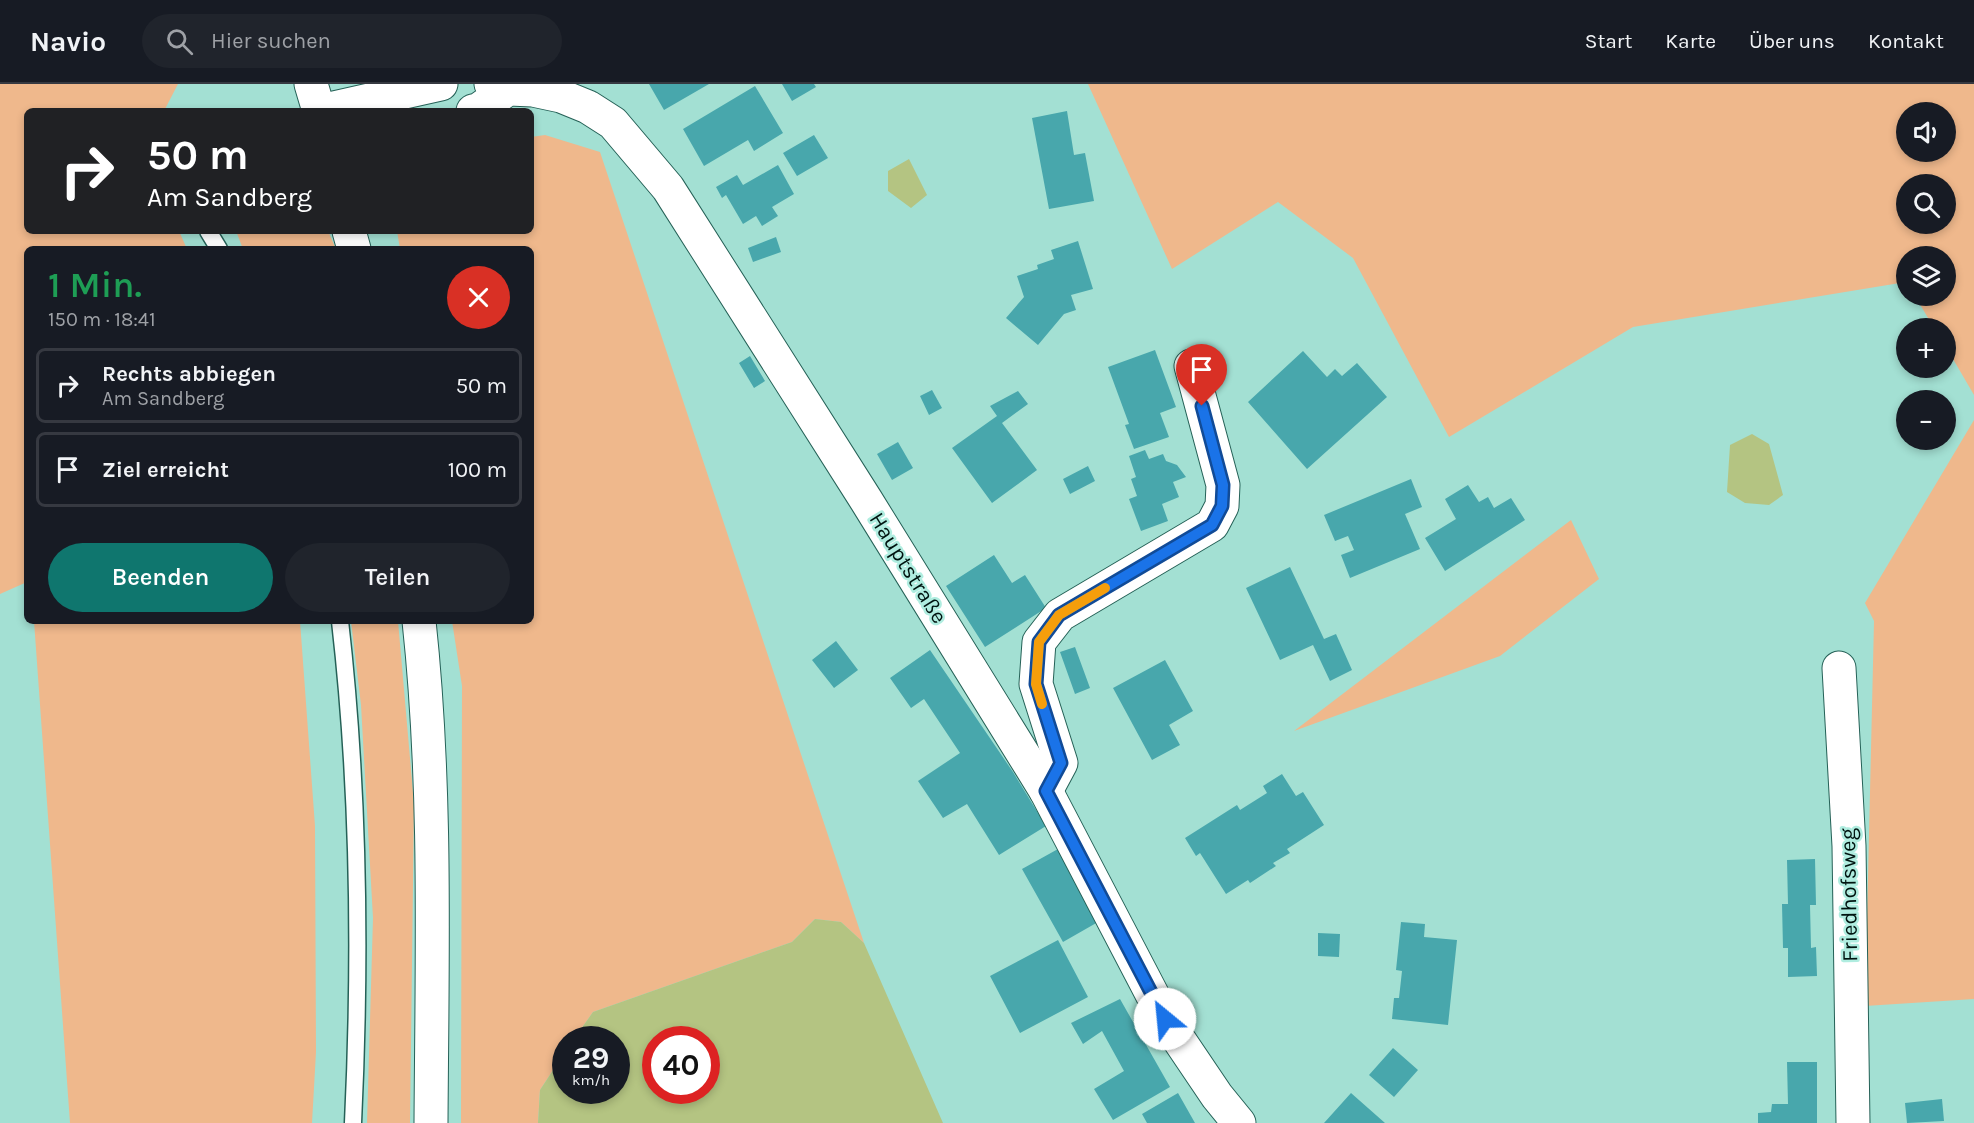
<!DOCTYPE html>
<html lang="de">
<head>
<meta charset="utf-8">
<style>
  :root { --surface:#171b24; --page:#20242c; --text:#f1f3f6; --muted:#9ea1a6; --line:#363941; --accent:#0f766e }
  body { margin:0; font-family:Karla,sans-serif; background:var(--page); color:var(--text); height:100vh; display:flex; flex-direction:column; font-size:22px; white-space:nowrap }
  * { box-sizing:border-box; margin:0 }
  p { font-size:20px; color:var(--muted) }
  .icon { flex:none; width:33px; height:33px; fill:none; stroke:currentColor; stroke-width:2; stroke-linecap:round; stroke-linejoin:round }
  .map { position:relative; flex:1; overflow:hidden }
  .details { position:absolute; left:24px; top:162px; width:510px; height:378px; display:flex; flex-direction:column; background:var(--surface); border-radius:9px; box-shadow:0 3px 9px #0003 }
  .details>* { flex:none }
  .banner { position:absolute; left:24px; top:24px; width:510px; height:126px; border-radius:9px; box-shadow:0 3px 9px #0003; background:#202124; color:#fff; overflow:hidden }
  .controls { position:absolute; left:1896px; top:18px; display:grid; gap:12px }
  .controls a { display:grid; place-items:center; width:60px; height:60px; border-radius:50%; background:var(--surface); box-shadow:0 3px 9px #0003; font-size:30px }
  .speed { position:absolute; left:552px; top:942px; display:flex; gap:12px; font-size:30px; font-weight:700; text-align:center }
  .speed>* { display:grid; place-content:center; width:78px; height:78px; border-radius:50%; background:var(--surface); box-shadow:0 3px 9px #0003; line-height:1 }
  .speed small { font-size:15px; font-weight:400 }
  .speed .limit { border:9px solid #d22; background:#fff; color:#111 }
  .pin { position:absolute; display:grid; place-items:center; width:51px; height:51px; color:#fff; margin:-62px -26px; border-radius:50% 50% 50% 0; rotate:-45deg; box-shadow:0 0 6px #0007 }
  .pin .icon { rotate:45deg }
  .me { position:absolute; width:66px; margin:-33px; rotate:332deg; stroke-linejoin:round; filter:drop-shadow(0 0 4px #0008) }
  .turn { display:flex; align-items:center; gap:21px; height:126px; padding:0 24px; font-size:27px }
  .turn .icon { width:78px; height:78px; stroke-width:2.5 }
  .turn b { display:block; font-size:42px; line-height:51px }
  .round { display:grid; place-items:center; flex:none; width:63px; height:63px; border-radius:32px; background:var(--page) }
  .overview { display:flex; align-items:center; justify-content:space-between; height:102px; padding:0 24px }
  h1 { font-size:36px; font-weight:600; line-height:45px; color:#1e9e55 }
  .action { display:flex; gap:12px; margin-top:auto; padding:12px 24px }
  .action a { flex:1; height:69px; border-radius:36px; background:var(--accent); color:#fff; font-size:24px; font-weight:600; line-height:69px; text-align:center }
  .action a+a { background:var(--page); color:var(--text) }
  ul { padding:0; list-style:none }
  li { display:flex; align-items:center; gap:18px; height:75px; margin:0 12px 9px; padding:0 12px; border:3px solid var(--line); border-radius:9px }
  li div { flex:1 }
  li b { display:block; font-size:22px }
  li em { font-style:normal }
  header { display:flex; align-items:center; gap:36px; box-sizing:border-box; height:84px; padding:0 30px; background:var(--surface); border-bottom:2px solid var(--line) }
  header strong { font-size:28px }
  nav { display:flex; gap:33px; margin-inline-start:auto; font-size:21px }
  .search { width:420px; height:54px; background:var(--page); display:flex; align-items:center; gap:15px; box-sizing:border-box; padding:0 21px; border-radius:33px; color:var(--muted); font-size:22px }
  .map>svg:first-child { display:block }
  .green { fill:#efb88c; fill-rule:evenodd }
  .water { fill:#b4c482; fill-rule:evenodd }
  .building { fill:#48a7ac }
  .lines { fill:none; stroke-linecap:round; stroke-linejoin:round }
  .service-casing { stroke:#256157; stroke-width:19 }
  .minor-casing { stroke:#256157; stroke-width:35 }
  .tertiary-casing { stroke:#256157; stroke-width:35 }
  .primary-casing { stroke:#256157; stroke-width:35 }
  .service { stroke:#fff; stroke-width:16 }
  .minor { stroke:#fff; stroke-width:33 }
  .tertiary { stroke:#fff; stroke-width:33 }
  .primary { stroke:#fff; stroke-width:33 }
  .route-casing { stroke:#114b97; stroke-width:15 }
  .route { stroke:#1a73e8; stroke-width:10 }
  .slow { stroke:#f59e0b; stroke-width:10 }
  .labels { text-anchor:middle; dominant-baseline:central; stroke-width:5; stroke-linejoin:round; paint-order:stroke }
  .street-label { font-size:22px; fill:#001410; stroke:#b0ede0 }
</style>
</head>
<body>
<header>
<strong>Navio</strong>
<div class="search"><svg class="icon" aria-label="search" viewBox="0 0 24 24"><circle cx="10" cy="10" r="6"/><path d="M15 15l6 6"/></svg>Hier suchen</div>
<nav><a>Start</a><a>Karte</a><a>Über uns</a><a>Kontakt</a></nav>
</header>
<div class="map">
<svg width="1974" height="1039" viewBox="0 0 1974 1039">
  <rect width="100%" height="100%" fill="#a3e0d3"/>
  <path class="green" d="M 0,0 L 178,0 L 164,27 L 27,27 L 27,147 L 179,147 L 187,165 L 27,165 L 27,498 L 0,510 Z
    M 1088,0 L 1974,0 L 1974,311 L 1946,263 L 1946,244 L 1934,244 L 1915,212 L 1946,212 L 1946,172 L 1906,172 L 1906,198 L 1633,243 L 1449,353 L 1353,174 L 1278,118 L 1172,185 ZM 1946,28 L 1946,68 L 1906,68 L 1906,28 ZM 1906,100 L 1946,100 L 1946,140 L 1906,140 Z
    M 545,51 L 600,68 L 864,859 L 841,838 L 815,835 L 792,858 L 593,928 L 574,955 L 566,956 L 565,968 L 540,1006 L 538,1039 L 461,1039 L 462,602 L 452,537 L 531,537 L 531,165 L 400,165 L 397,147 L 531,147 L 531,53 Z
    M 236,147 L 328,147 L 336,165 L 243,165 Z
    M 1974,336 L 1974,915 L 1865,922 L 1874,537 L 1865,519 Z
    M 1571,436 L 1599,495 L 1500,572 L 1294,647 Z
    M 34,537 L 300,537 L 315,742 L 316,968 L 312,1039 L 70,1039 Z
    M 351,537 L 398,537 L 414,720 L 410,1039 L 367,1039 L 373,834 L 361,621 Z"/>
  <path class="water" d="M 909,75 L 927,111 L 911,124 L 888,107 L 888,87 Z
    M 1752,350 L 1769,360 L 1783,411 L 1769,421 L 1745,419 L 1727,408 L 1730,361 Z
    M 815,835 L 841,838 L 864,859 L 943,1039 L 538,1039 L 540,1006 L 565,968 L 566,1006 L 616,1006 L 616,956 L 574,955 L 593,928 L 792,858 ZM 656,956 L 706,956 L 706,1006 L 656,1006 Z"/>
  <path class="building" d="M 649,0 L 709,0 L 664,26 Z
    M 782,0 L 814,0 L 816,3 L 792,17 Z
    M 755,2 L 783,49 L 754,67 L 748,56 L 704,82 L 683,45 Z
    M 1067,27 L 1074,71 L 1085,69 L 1094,117 L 1049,125 L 1032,34 Z
    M 814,51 L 828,74 L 797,92 L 783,69 Z
    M 778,81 L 794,110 L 772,123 L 778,132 L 762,142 L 756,132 L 743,140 L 726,111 L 722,114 L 716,103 L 737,91 L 743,101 Z
    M 776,153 L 781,168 L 753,178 L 748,164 Z
    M 1078,157 L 1093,205 L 1071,211 L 1076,226 L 1064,230 L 1038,261 L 1006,234 L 1024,213 L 1017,192 L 1038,185 L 1037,181 L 1054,175 L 1051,166 Z
    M 1155,266 L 1176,323 L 1160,329 L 1169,353 L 1134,365 L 1125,341 L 1129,340 L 1108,283 Z
    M 1303,267 L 1327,293 L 1335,285 L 1342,292 L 1357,279 L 1387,313 L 1307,385 L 1248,318 Z
    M 750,272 L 765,297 L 754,304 L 739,279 Z
    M 932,306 L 942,324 L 929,331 L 920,312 Z
    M 1018,307 L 1028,320 L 1002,339 L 1037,386 L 992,419 L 952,364 L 997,332 L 990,322 Z
    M 898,358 L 913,384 L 892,396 L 877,370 Z
    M 1145,366 L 1149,375 L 1163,370 L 1166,377 L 1177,381 L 1186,393 L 1173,398 L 1179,413 L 1162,420 L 1168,437 L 1141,447 L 1129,415 L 1137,412 L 1131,395 L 1136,393 L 1129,372 Z
    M 1088,382 L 1095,397 L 1070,410 L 1063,395 Z
    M 1411,395 L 1422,423 L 1405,430 L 1420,465 L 1350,494 L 1341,471 L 1354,466 L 1348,452 L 1335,457 L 1324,431 Z
    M 1468,401 L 1479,418 L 1488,413 L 1494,424 L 1511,414 L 1525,436 L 1445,487 L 1425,454 L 1456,435 L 1445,415 Z
    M 994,471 L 1012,499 L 1025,491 L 1046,524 L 985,563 L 946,502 Z
    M 1290,483 L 1324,555 L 1336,550 L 1352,586 L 1330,597 L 1313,561 L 1280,576 L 1246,504 Z
    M 836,557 L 858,586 L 834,604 L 812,576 Z
    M 1075,563 L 1090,604 L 1075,610 L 1060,568 Z
    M 930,566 L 1013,688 L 1046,742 L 999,771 L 967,720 L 943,734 L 918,697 L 960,669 L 924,615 L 911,624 L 890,594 Z
    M 1165,576 L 1193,627 L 1169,641 L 1180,661 L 1152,676 L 1113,604 Z
    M 1282,690 L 1296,712 L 1303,708 L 1324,741 L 1287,765 L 1290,769 L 1273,779 L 1276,782 L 1250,799 L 1248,796 L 1226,810 L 1200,769 L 1196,772 L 1185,754 L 1237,721 L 1240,726 L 1267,709 L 1263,702 Z
    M 1058,765 L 1098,838 L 1063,858 L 1022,785 Z
    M 1815,775 L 1816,821 L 1810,821 L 1811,864 L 1816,863 L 1817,892 L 1788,893 L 1788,864 L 1783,864 L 1782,820 L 1788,820 L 1787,776 Z
    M 1401,838 L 1425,840 L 1424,853 L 1457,856 L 1448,941 L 1392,935 L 1394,914 L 1399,914 L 1402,887 L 1396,886 Z
    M 1318,849 L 1340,850 L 1339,873 L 1318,872 Z
    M 1058,856 L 1088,913 L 1020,949 L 990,892 Z
    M 1120,915 L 1170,1003 L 1113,1036 L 1094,1005 L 1124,987 L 1102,947 L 1083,960 L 1071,939 Z
    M 1393,964 L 1418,986 L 1394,1013 L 1369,991 Z
    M 1787,978 L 1817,978 L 1817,1039 L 1758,1039 L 1758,1029 L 1771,1028 L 1772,1020 L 1788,1020 Z
    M 1178,1009 L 1195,1039 L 1147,1039 L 1142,1030 Z
    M 1351,1009 L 1385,1039 L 1324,1039 Z
    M 1942,1015 L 1944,1037 L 1907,1039 L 1905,1019 Z"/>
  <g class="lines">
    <defs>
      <path id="service" d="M 208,147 L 219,165
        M 340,537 C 359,703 361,872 353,1039"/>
      <path id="minor" d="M 1839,584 L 1849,762 L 1853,1039
        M 1046,707 L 1061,679 L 1036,600 L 1039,558 L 1060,531 L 1212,441 L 1222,422 L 1223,401 L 1191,282"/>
      <path id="tertiary" d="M 491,0 L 508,5 L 533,6 L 561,12 L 588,23 L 613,39 L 668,104 L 866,416 L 1046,707 L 1165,935 L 1217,1012 L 1239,1039
        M 320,27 L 441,0
        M 473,27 L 478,26 L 508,5"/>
      <path id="primary" d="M 311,0 L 319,27
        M 349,147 L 354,165
        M 419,537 C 437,703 432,872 431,1039"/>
    </defs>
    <use href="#service" class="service-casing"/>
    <use href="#minor" class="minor-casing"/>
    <use href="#tertiary" class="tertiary-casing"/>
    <use href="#primary" class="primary-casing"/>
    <use href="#service" class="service"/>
    <use href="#minor" class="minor"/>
    <use href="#tertiary" class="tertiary"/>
    <use href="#primary" class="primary"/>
  </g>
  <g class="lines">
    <defs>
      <path id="route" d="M 1165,935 L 1046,707 L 1061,679 L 1036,600 L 1039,558 L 1059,531 L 1212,441 L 1222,422 L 1223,401 L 1202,322"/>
    </defs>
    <use href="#route" class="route-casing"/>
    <use href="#route" class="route"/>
    <path class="slow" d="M 1042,620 L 1036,600 L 1039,558 L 1059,531 L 1105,504"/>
  </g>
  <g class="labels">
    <g class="street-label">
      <text transform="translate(908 484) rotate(58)">Hauptstraße</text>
      <text transform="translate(1849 811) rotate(-91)">Friedhofsweg</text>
    </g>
  </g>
</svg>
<div class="controls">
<a><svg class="icon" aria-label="sound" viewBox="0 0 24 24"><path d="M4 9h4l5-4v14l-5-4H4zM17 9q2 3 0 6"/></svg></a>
<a><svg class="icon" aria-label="search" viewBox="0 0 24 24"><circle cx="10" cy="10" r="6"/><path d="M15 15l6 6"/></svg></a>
<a><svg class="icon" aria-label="layers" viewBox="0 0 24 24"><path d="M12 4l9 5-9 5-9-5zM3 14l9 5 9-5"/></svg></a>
<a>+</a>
<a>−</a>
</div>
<div class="speed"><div>29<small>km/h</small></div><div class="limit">40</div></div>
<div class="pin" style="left:1202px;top:322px;background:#d93025"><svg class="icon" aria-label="arrive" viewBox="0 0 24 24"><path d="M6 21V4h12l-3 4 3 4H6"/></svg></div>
<svg class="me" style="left:1165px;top:935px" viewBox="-20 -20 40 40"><circle r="19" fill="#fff"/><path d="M0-13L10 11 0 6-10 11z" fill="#1a73e8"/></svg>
<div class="banner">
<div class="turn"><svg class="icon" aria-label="right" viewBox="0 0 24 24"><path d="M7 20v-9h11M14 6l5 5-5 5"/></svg><div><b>50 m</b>Am Sandberg</div></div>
</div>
<section class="details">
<div class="overview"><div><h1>1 Min.</h1><p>150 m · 18:41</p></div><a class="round" style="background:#d93025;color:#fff"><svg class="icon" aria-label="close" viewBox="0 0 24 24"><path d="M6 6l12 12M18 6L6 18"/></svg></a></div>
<ul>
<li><svg class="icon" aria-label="right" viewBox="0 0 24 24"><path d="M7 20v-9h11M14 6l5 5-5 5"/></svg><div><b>Rechts abbiegen</b><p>Am Sandberg</p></div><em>50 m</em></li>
<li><svg class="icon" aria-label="arrive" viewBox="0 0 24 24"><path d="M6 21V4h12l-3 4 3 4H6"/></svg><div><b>Ziel erreicht</b></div><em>100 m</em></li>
</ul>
<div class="action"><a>Beenden</a><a>Teilen</a></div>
</section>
</div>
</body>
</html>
